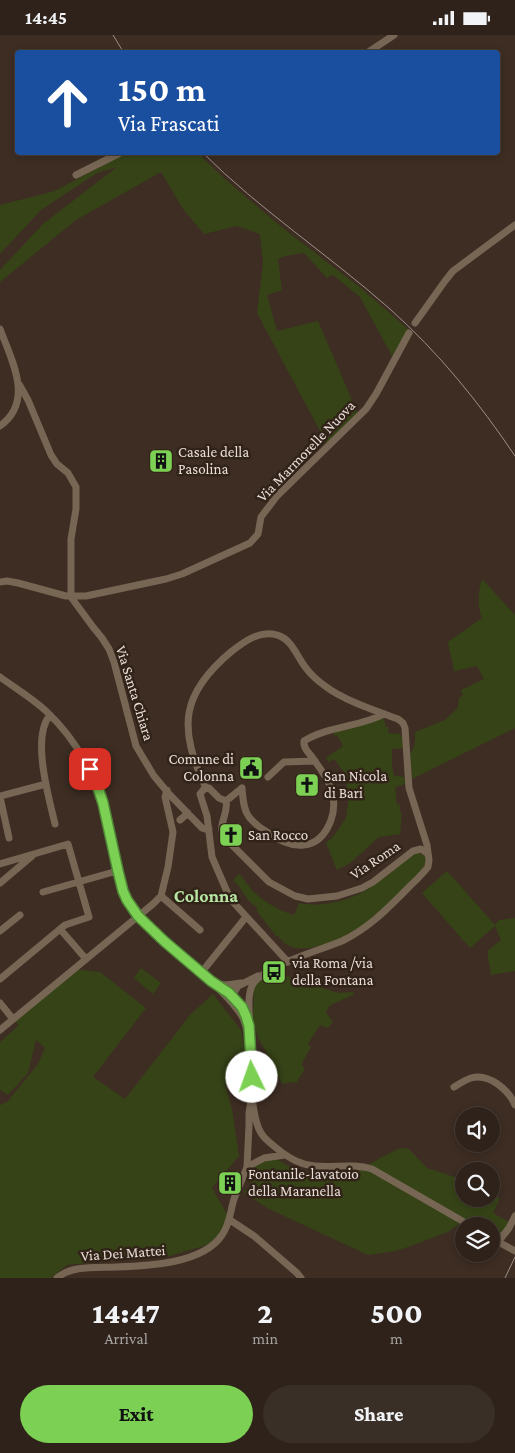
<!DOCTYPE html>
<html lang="en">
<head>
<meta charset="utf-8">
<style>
  :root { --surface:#2e221a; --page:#3a2f27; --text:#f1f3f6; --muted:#a7a4a2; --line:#493f39; --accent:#7cd154 }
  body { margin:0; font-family:"Crimson Pro",serif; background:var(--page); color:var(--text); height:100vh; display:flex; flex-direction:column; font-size:19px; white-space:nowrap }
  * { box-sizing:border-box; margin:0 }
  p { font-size:16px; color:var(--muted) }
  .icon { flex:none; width:28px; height:28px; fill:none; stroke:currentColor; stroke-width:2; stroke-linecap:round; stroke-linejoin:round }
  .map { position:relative; height:1243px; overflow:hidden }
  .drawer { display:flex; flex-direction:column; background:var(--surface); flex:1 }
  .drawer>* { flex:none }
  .hud { position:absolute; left:15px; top:15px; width:485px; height:105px; border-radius:5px; box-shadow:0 2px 8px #0003,0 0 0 1px var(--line); background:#1a4fa0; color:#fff; overflow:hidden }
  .tools { position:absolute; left:455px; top:1072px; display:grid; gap:10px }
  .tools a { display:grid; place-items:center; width:45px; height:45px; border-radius:50%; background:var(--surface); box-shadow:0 2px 8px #0003,0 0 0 1px var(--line); font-size:25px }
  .pin { position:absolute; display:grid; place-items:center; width:42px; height:42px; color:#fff; margin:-21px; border-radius:10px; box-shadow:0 2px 8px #0006 }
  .me { position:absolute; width:55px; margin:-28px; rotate:357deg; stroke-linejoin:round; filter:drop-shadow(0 0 4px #0008) }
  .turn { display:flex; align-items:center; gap:18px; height:105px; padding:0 20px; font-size:22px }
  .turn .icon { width:65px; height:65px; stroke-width:2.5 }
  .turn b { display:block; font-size:35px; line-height:42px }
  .eta { display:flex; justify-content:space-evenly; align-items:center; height:85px; text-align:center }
  .eta b { font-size:30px; font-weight:800; line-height:35px }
  .button { display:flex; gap:10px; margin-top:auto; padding:10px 20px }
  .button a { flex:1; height:58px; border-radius:30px; background:var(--accent); color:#111; font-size:20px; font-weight:800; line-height:58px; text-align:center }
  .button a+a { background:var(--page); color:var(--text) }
  .status { display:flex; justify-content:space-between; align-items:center; height:35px; padding:0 25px; background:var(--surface); direction:ltr }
  .status svg { height:14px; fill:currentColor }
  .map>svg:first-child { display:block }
  .green { fill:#364317 }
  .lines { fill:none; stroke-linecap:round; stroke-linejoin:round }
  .minor { stroke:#776654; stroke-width:7 }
  .rail { stroke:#9d9088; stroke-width:1 }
  .route-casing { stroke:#518837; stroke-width:12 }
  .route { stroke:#7cd154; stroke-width:9 }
  .labels { text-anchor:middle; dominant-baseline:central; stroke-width:5; stroke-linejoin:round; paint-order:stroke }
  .street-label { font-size:15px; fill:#e8ddd7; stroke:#322319 }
  .poi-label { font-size:15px; fill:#e8ddd7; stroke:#322319; text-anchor:start }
  .quarter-label { font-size:18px; font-weight:bold; fill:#b7e6a4; stroke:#322319 }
</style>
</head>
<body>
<div class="status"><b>14:45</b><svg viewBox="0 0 49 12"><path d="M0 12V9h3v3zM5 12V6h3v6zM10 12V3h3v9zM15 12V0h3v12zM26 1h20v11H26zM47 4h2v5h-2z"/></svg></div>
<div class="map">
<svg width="515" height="1243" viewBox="0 0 515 1243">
  <rect width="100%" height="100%" fill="#3d2d23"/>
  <path class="green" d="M 126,118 L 198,118 L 226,145 L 279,190 L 362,254 L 409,295 L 392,321 L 360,262 L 333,240 L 329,241 L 328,244 L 304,218 L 285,221 L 278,224 L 282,255 L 267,260 L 277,296 L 318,286 L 358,379 L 327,409 L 257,278 L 263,229 L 260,199 L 237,191 L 204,199 L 183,174 L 161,137 L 76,185 L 0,247 L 0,235 L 43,189 L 117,132 L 97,138 L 41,175 L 0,219 L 0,170 L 55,156 Z
    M 482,544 L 515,580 L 515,693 L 412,744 L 410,718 C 416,712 415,705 415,697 L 445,685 L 458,673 L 459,663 L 463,660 L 461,655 L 484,644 L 477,631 L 454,636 L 448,607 L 482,583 C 477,571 478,557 482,544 Z
    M 381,683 L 384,684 L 386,692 L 389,692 L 388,698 L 400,699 L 402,702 L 403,713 L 392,714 L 392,733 L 393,734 L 394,741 L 404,742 L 405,749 L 395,752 L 397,770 L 400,769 L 400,777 L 402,778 L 400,799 L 379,802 L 350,828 L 337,835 L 326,808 L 333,802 L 346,783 L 348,768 L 346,743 L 341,743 L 340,740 L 344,737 L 334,724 L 329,727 L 326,723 L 343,711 L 337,700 L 335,701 L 333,698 L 339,695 Z
    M 418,818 L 425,821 L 426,829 L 420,837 C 407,850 394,865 380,878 C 361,894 313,922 289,911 C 285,909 281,904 278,901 L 276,901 L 256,875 L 258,873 C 246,867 243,854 233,845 L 239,839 C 245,844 247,850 252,855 C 262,866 278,875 293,880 L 295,878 L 299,868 C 323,873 354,865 374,850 C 389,839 401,826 418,818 Z
    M 447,836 L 495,890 L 499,885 L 515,883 L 515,936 L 491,940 L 487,916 L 501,905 L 495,891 L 470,913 L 422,858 Z
    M 141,933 L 161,948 L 153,959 L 134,943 Z
    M 74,934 L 100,937 L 146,973 L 93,1042 L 125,1064 L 190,980 L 213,959 L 241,995 L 247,1026 L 236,1042 L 225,1049 L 232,1074 L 239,1121 L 212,1153 L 228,1181 L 221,1199 L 207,1210 L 166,1222 L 107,1226 L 67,1230 L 51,1243 L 0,1243 L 0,1070 L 7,1067 L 38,1029 L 45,1013 L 36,1005 L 28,1038 L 8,1060 L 0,1055 L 0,1007 L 19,990 L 13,984 Z
    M 274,937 L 338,958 L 353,957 L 354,959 L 329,971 L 326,977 L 333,987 L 328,993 L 320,990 L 309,1007 L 308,1009 L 311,1012 L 302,1028 L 302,1030 L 305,1034 L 296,1048 L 291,1047 L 282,1049 L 257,1000 L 253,982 L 254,954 L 257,947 Z
    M 404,1113 L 409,1114 L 427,1133 L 464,1145 L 464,1164 L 491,1164 L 491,1159 L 500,1163 L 493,1178 L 509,1187 L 499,1203 L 491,1199 L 491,1191 L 479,1191 L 466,1184 L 448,1197 L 405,1213 L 390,1217 L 368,1220 L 267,1173 L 243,1157 L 251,1150 L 248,1138 L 256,1128 L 276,1124 L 294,1134 L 321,1141 L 346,1141 L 398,1114 Z"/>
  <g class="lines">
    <path class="minor" d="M 367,18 L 394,0
      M 76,140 L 120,118
      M 415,288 L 445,246 L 453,236 L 515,190
      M 0,294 C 11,324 35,366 0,391
      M 19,349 L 28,365 L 51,420 L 57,429 L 68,438 L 76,452 L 76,474 L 71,504 L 71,562 L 93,592 L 102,603 L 109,614 L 114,627 L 136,711 L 154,741 L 170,760 L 202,793 L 205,794 L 209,794
      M 0,547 L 7,546 L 18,548 L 66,561 L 86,561 L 166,544 L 182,539 L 250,508 L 258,499 L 261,482 L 277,461 L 366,374 L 376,359 L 409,298
      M 0,642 C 15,653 32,663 46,676 C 77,705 99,745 107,787 C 113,817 116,852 135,877 C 140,884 147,890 154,896 C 175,916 198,934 219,954 C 228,963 237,972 243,983 C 247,993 249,1003 250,1013
      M 50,680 C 31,702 49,763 55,789
      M 268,742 L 284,727 L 315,726
      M 206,753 C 178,693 180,659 232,616 C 245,606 260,595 277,600 C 292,604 297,622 306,633 C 311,640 318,646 325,651 C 343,665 376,676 398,684 L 403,688 L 405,693 L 409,753 L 427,810 L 429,825 L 428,832 C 422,840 414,847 407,854 C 386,875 369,893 342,906 C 321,915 265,930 253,949 C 246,961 250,980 250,994
      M 242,753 C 243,763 243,774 249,782 C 254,788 260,793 267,797 C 291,815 319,818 331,785 C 340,760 326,741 312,722 C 308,717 303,713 304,706 C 328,691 360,692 384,679
      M 0,761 L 46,749
      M 0,762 L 9,803
      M 226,766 C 229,778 217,790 224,802 L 269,847 L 295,861 L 308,864 L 337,861 L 362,853 L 373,847 L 413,816 L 421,814 L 428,819
      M 226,766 L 219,763 L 209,753 L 204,754 L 200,759 L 207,781 L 212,822 L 228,859 L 233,867 L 288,927
      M 226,766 L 242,753
      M 180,785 L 188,778
      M 0,829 L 68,809 L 89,882 L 65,890 L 0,944
      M 0,848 L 32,821
      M 43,857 L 117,836
      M 161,861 L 200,895
      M 60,894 L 86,924
      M 0,896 L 20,880
      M 201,938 L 246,882
      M 216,949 L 226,950 L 241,948
      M 224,954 L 235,963 L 247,982
      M 231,963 L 238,951 L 258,941
      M 0,968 L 13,984
      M 0,995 L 153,869 L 161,861 L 168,832 L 173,797 L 165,762 L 167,755
      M 250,1010 C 250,1032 250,1080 261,1098 C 265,1105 273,1110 280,1116 C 291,1124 301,1130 315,1131 C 334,1133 353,1128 372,1134 L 471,1191
      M 454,1052 C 459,1049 465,1045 471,1043 C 489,1038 509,1055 515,1070
      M 247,1132 L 249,1090 L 249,1078 L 251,1065
      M 230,1185 L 254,1201 L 297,1238 L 301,1243
      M 491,1203 L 515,1216
      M 498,1207 L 509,1193 L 515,1181
      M 57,1243 C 72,1230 97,1233 116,1232 C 147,1231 203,1229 222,1200 C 230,1189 230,1177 234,1164 C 238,1153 243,1143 247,1132 L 264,1123 L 285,1120"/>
    <path class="rail" d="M 113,0 L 124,18
      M 203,118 C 260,175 329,220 390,274 C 438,317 479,367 515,421
      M 505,1243 L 515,1222"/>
  </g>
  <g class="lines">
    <defs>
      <path id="route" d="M 90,734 L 98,753 L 103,768 L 118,836 L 123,856 L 127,865 L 138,881 L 164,906 L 211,946 L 229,958 L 242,972 L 246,981 L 249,991 L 252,1042"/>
    </defs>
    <use href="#route" class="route-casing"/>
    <use href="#route" class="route"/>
  </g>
  <defs>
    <symbol id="building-square" viewBox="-11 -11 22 22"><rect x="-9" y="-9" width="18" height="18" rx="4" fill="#7cd154" stroke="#322319"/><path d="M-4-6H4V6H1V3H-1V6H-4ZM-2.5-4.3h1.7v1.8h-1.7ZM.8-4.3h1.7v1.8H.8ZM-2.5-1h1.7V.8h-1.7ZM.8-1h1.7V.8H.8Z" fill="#111"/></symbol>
    <symbol id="civic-square" viewBox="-11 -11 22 22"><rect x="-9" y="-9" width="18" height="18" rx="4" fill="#7cd154" stroke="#322319"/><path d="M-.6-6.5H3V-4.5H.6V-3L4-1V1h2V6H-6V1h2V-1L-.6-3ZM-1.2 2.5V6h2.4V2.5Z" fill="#111"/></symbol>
    <symbol id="church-square" viewBox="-11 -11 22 22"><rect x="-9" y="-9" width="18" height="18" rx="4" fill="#7cd154" stroke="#322319"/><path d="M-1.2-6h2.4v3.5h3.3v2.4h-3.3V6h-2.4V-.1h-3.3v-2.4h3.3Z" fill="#111"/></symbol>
    <symbol id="bus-square" viewBox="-11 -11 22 22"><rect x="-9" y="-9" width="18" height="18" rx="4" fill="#7cd154" stroke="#322319"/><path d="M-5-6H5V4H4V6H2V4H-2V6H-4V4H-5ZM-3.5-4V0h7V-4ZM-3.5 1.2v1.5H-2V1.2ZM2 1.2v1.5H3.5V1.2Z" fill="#111"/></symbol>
  </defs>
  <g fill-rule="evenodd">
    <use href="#building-square" x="147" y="412" width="28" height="28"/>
    <use href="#civic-square" x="237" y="719" width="28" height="28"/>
    <use href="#church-square" x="293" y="736" width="28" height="28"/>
    <use href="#church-square" x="217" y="786" width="28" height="28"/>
    <use href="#bus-square" x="260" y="923" width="28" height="28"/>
    <use href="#building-square" x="216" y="1134" width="28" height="28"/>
  </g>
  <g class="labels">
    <g class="street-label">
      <text transform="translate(306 416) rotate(-46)">Via Marmorelle Nuova</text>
      <text transform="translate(135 658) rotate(73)">Via Santa Chiara</text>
      <text transform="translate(375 825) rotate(-34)">Via Roma</text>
      <text transform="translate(123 1218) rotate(-4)">Via Dei Mattei</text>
    </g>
    <g class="poi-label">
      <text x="178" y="417">Casale della<tspan x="178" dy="17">Pasolina</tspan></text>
      <text x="234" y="724" text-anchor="end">Comune di<tspan x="234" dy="17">Colonna</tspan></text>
      <text x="324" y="741">San Nicola<tspan x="324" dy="17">di Bari</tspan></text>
      <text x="248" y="800">San Rocco</text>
      <text x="292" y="928">via Roma /via<tspan x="292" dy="17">della Fontana</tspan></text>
      <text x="248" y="1139">Fontanile-lavatoio<tspan x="248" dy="17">della Maranella</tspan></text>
    </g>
    <g class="quarter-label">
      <text x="206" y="861">Colonna</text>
    </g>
  </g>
</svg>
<div class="tools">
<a><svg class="icon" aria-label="sound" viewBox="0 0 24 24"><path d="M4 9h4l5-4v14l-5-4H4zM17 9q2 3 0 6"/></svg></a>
<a><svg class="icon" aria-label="search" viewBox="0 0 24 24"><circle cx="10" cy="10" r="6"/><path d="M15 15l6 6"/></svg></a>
<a><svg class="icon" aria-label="layers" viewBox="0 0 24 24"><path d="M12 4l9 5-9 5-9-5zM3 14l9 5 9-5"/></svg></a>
</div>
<div class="pin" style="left:90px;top:734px;background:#d93025"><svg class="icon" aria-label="arrive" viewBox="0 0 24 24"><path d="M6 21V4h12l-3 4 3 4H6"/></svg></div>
<svg class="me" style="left:252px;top:1042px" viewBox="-20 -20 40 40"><circle r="19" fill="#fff"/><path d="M0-13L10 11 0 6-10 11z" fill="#7cd154"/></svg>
<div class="hud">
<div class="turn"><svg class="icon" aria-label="ahead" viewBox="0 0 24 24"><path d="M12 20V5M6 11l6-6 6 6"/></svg><div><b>150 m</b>Via Frascati</div></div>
</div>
</div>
<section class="drawer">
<div class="eta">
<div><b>14:47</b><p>Arrival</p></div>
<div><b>2</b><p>min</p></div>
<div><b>500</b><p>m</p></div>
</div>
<div class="button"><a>Exit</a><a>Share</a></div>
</section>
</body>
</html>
